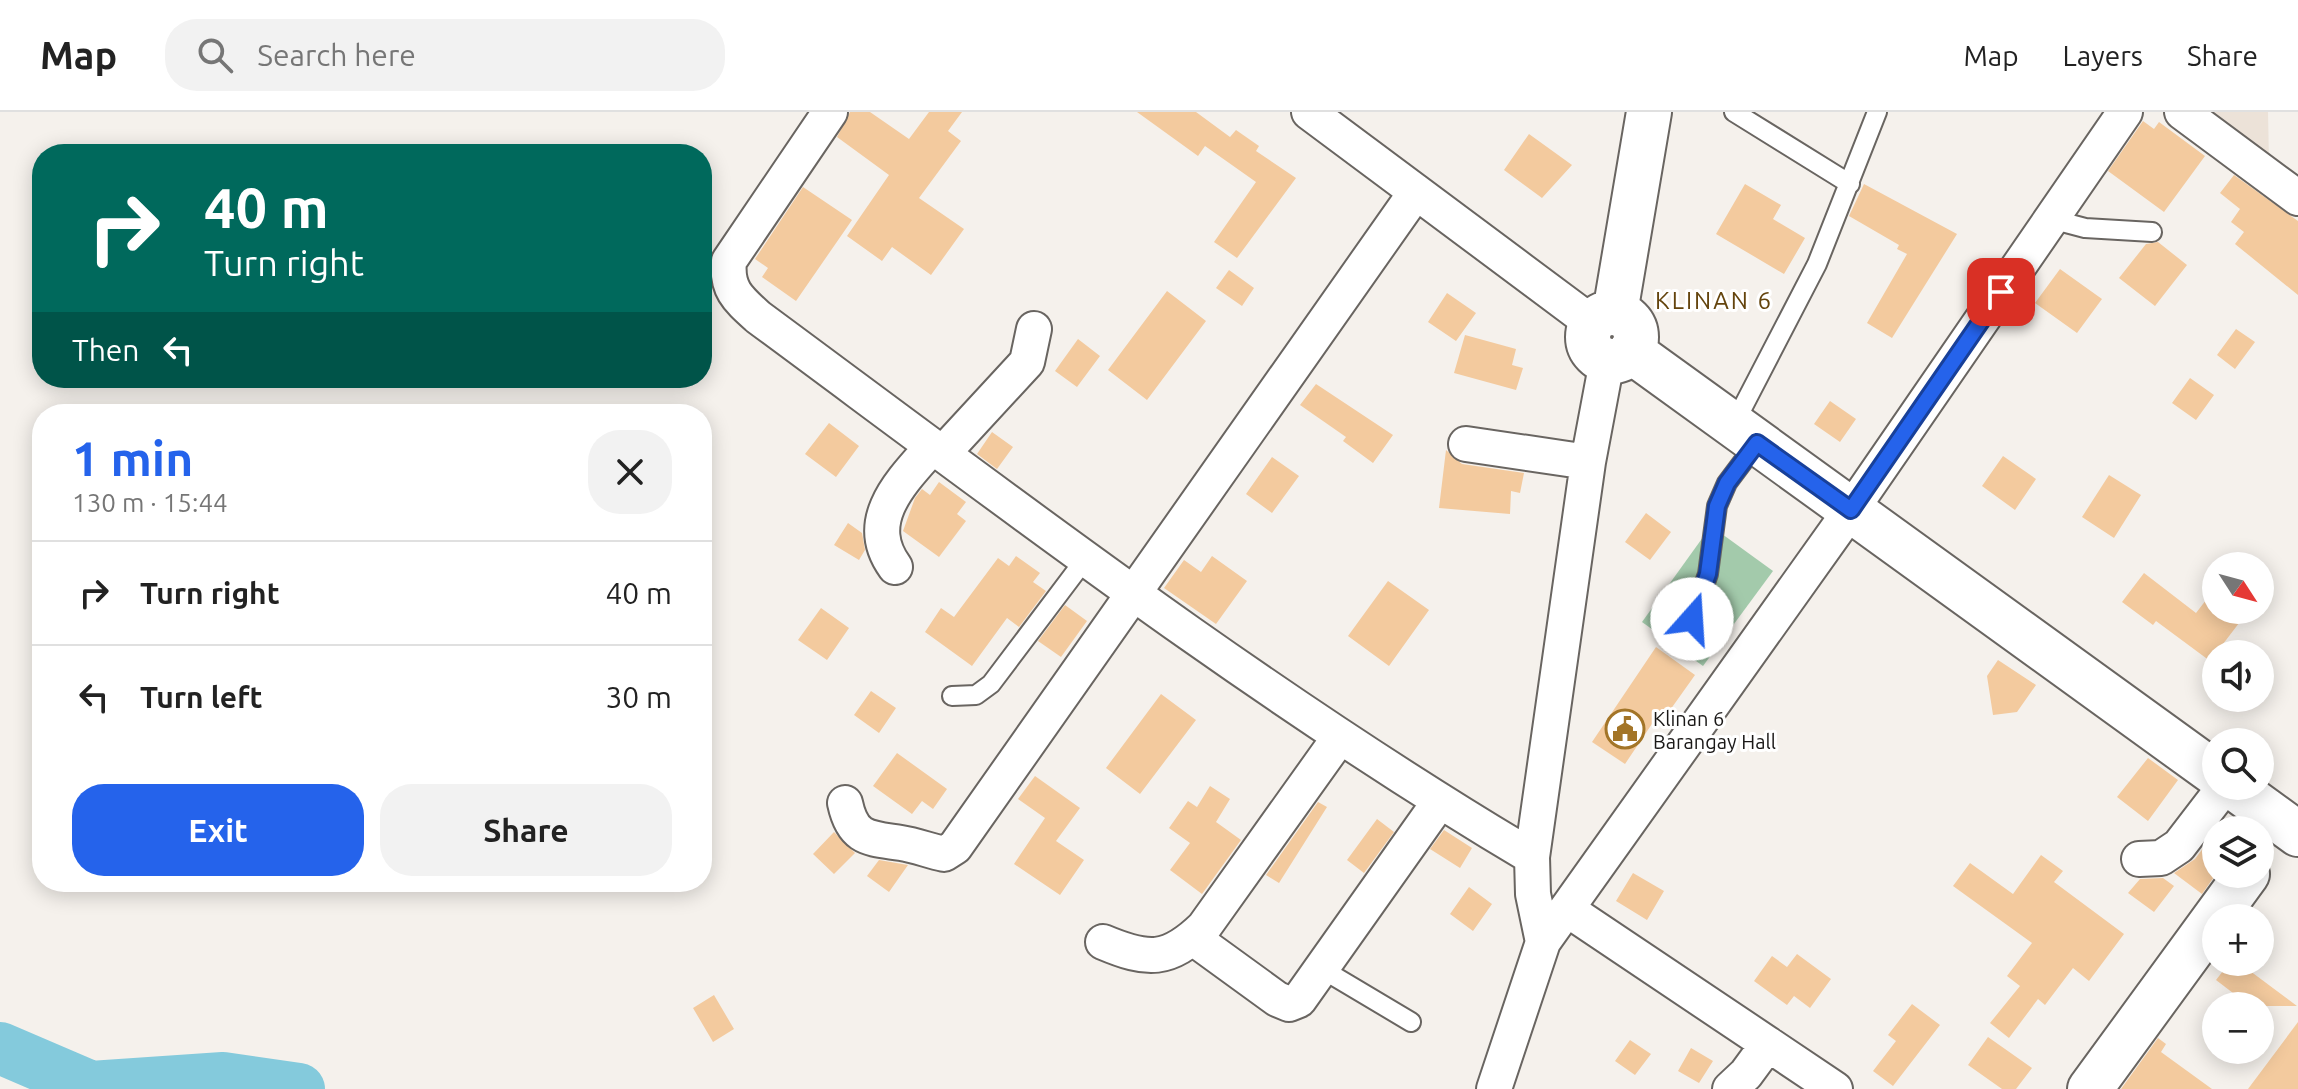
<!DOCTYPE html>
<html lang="en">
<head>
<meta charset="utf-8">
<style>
  :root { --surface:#fff; --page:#f2f2f2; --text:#222; --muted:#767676; --line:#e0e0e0; --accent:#2563eb }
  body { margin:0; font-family:Ubuntu,sans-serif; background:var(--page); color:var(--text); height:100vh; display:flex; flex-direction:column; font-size:30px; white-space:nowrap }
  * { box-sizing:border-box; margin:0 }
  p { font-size:26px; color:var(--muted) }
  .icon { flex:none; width:44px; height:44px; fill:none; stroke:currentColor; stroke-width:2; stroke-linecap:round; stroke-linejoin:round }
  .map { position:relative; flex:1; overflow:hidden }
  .panel { position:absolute; left:32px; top:292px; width:680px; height:488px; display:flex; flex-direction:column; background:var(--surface); border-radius:32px; box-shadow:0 4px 20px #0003 }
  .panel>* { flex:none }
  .hud { position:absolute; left:32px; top:32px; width:680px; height:244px; border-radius:32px; box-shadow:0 4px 20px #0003; background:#00695c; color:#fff; overflow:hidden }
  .needle { width:52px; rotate:126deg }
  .tools { position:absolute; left:2202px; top:440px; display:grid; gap:16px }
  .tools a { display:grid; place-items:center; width:72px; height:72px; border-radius:50%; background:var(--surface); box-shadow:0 4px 20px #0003; font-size:40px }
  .pin { position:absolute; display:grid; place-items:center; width:68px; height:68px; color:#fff; margin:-34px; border-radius:16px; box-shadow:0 4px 12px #0006 }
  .me { position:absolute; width:88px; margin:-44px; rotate:19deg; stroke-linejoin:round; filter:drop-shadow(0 0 6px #0008) }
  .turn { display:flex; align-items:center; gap:28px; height:168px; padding:0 40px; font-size:36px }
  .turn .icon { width:104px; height:104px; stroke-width:2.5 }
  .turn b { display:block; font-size:56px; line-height:68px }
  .then { display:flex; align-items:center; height:76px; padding:0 40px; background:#0003; gap:16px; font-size:30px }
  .round { display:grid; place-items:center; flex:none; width:84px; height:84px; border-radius:32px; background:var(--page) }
  .overview { display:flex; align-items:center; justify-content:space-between; height:136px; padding:0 40px }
  h1 { font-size:48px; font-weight:600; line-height:60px; color:var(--accent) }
  .button { display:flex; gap:16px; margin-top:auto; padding:16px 40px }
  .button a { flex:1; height:92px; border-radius:32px; background:var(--accent); color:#fff; font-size:32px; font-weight:600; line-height:92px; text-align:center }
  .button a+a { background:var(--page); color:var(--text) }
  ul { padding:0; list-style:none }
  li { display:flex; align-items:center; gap:24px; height:104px; padding:0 40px; border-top:2px solid var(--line) }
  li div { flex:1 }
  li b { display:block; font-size:30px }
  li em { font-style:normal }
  header { display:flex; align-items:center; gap:48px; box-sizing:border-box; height:112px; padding:0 40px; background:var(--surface); border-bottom:2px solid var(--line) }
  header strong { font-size:38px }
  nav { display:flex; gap:44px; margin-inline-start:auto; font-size:28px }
  .search { width:560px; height:72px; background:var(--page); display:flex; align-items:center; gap:20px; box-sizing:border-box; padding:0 28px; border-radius:32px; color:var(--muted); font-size:30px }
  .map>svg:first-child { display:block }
  .built { fill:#ece2d8 }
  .green { fill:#a3caab }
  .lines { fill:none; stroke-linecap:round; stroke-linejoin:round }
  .river { stroke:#84cadc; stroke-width:52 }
  .building { fill:#f3ca9e }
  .lane-casing { stroke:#696561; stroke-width:22 }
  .street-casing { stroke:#696561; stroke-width:38 }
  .secondary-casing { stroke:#696561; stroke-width:48 }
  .lane { stroke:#fff; stroke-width:18 }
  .street { stroke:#fff; stroke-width:34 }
  .secondary { stroke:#fff; stroke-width:44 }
  .route-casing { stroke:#184099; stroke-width:20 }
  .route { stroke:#2563eb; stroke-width:14 }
  .labels { text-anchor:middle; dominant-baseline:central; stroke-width:6; stroke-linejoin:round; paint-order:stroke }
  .poi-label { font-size:20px; fill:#1a1817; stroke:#fff; text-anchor:start }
  .quarter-label { font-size:24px; letter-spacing:2px; fill:#64440d; stroke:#fff }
</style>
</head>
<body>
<header>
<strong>Map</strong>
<div class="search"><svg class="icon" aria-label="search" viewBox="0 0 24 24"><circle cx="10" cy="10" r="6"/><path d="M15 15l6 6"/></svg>Search here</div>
<nav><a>Map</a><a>Layers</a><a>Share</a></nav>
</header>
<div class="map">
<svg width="2298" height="977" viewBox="0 0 2298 977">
  <rect width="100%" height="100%" fill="#f5f1ec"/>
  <path class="built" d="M 2205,0 L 2268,0 L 2269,49 Z"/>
  <path class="green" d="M 1711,414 L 1773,459 L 1703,554 L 1642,510 Z"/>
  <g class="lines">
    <path class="river" d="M 0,936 L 91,975 L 223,966 L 299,977"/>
  </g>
  <path class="building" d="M 850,0 L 870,0 L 909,27 L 929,0 L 962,0 L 948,19 L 961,29 L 919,86 L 964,117 L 931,163 L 892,135 L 882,149 L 847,124 L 889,63 L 837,25 Z
    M 1137,0 L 1196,0 L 1230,25 L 1236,18 L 1259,34 L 1256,39 L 1296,66 L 1237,146 L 1214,130 L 1256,70 L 1205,34 L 1198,44 Z
    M 2143,9 L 2154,17 L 2159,10 L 2205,44 L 2164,100 L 2108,59 Z
    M 1529,22 L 1572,53 L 1542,86 L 1504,58 Z
    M 2234,63 L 2298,109 L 2298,183 L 2235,132 L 2244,120 L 2231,110 L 2240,97 L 2220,81 Z
    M 1745,72 L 1781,93 L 1773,107 L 1805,126 L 1784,162 L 1716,122 Z
    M 1864,72 L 1957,122 L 1892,226 L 1867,211 L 1907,142 L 1897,137 L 1899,133 L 1849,104 Z
    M 803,75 L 852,108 L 796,189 L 762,165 L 768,156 L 755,147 Z
    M 2158,130 L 2187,153 L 2155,194 L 2119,166 L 2146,132 Z
    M 2060,157 L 2102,187 L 2077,221 L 2035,191 Z
    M 1229,158 L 1254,176 L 1242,194 L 1216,176 Z
    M 1167,179 L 1206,209 L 1147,288 L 1108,258 Z
    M 1447,181 L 1476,201 L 1456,229 L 1428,210 Z
    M 2236,217 L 2255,230 L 2235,257 L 2217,243 Z
    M 1465,223 L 1516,237 L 1512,253 L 1523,256 L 1516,278 L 1454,261 Z
    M 1078,227 L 1100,244 L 1077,275 L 1055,259 Z
    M 2190,266 L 2214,283 L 2196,308 L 2172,291 Z
    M 1316,272 L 1393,323 L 1373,351 L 1343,329 L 1346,325 L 1300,293 Z
    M 1830,289 L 1856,307 L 1840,330 L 1814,312 Z
    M 829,311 L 859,334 L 836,365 L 805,342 Z
    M 992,320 L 1013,335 L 997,357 L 977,342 Z
    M 1446,338 L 1462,352 L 1524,361 L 1520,381 L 1511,379 L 1510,402 L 1439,396 Z
    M 2003,344 L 2036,367 L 2015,398 L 1982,374 Z
    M 1272,345 L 1299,364 L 1272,401 L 1246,382 Z
    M 2109,363 L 2141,383 L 2114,426 L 2082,405 Z
    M 939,370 L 966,390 L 957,402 L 966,409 L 939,445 L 903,419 L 915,386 L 922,377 L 930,383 Z
    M 1646,401 L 1671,420 L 1650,448 L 1625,430 Z
    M 848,411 L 862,421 L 865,438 L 859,448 L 834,433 Z
    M 1016,444 L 1040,461 L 1033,470 L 1046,479 L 1019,515 L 1007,506 L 972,554 L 925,520 L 941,496 L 954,505 L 998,446 L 1009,454 Z
    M 1212,444 L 1247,469 L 1216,512 L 1164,476 L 1184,448 L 1201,460 Z
    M 2144,461 L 2196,501 L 2216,475 L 2216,498 L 2249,498 L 2210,549 L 2156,509 L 2153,513 L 2122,490 Z
    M 1388,469 L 1429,498 L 1389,554 L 1348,524 Z
    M 1065,493 L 1087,509 L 1061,545 L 1038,529 Z
    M 821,496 L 849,516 L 827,548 L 798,528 Z
    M 1656,535 L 1695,563 L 1668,601 L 1662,597 L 1625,652 L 1592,630 Z
    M 1998,548 L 2036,573 L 2017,600 L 1993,603 L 1987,564 Z
    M 871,579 L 896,596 L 879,621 L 854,603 Z
    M 1161,582 L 1196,608 L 1140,682 L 1106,656 Z
    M 897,641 L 947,677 L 933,697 L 922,689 L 912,702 L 873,674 Z
    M 2148,646 L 2178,668 L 2148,709 L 2117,685 Z
    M 1035,664 L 1080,696 L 1056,729 L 1084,748 L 1060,783 L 1014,752 L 1045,706 L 1018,687 Z
    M 1210,674 L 1230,687 L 1216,710 L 1241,728 L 1202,782 L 1170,758 L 1190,731 L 1169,716 L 1188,689 L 1197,695 Z
    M 1318,690 L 1327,695 L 1279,771 L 1266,763 Z
    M 1377,707 L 1394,720 L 1364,761 L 1347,748 Z
    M 1444,718 L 1472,736 L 1460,756 L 1430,737 Z
    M 2216,719 L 2216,762 L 2202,782 L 2174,761 L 2195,747 Z
    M 834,720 L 855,741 L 834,762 L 813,742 Z
    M 2041,743 L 2063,759 L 2054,770 L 2124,822 L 2089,869 L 2073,856 L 2045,893 L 2038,887 L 2009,926 L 1990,911 L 2020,874 L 2007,864 L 2032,831 L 1953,774 L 1970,751 L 2013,782 Z
    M 879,748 L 908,753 L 889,780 L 867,764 Z
    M 1633,761 L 1664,779 L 1647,808 L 1616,789 Z
    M 2163,766 L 2174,774 L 2154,800 L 2128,781 L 2140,767 Z
    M 1469,775 L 1492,792 L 1473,819 L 1450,802 Z
    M 1797,842 L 1831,867 L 1810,896 L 1794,884 L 1787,893 L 1754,869 L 1772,844 L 1787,855 Z
    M 2230,850 L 2238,850 L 2297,894 L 2250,894 L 2216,868 Z
    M 714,883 L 734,917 L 713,930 L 693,896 Z
    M 1912,892 L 1940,913 L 1893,974 L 1873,959 L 1896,929 L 1888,923 Z
    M 2298,910 L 2298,977 L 2248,977 Z
    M 1988,925 L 2032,956 L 2016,977 L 2002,977 L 1968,953 Z
    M 2158,926 L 2166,932 L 2161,940 L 2212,977 L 2121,977 Z
    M 1630,928 L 1651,942 L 1635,963 L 1615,949 Z
    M 1691,936 L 1713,949 L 1699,971 L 1678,959 Z"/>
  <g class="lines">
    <defs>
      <path id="lane" d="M 1734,0 L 1850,72
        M 2051,107 L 2085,116 L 2152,120
        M 1733,314 L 1817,152 L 1877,0
        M 1684,530 L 1708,462 L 1717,394 L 1727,371 L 1757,331
        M 952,584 L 976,583 L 991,572 L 1086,446
        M 1322,857 L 1411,910"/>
      <path id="street" d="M 830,0 L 729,149 C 726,177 738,187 758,205 C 1011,392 1261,584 1532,745
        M 1309,0 L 1592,211
        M 2182,0 L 2298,86
        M 1466,332 L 1588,350
        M 943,341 L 1027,250 L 1034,217
        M 895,455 C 861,408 902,369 933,334
        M 845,691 C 853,728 869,726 901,731 C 915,733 930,739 944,742 L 955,735 L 1416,80
        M 2139,747 L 2161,746 L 2179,734 L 2225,674
        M 1568,798 L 1835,977
        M 1193,826 L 1277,887 L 1289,892 L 1299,888 L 1440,689
        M 1103,830 C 1148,849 1168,850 1204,815 L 1339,626
        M 1543,830 L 1533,782 L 1532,745 L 1588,350 L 1607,249
        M 1494,977 L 1543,830 L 1851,398 L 2125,0
        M 1730,977 L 1746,962 L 1768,932"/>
      <path id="secondary" d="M1588 225a24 24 0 1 1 48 0a24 24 0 1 1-48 0Z
        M 1615,201 L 1649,0
        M 1631,239 L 2216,662
        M 2232,674 L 2298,722
        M 2090,977 L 2247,762"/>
    </defs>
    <use href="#lane" class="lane-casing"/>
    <use href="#street" class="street-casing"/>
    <use href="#secondary" class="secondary-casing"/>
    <use href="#lane" class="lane"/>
    <use href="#street" class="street"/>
    <use href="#secondary" class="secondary"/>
  </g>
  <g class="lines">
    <defs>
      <path id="route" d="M 1692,507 L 1708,462 L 1717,394 L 1727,371 L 1757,331 L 1851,398 L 2001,180"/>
    </defs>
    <use href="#route" class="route-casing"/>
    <use href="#route" class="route"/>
  </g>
  <defs>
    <symbol id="civic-ring" viewBox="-11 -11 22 22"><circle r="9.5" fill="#fff" stroke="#a37528" stroke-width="1.5"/><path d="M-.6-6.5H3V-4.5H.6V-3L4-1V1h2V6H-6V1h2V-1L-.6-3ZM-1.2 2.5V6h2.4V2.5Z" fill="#a37528"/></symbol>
  </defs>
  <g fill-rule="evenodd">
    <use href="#civic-ring" x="1603" y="595" width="44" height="44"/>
  </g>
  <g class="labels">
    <g class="poi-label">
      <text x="1653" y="606">Klinan 6<tspan x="1653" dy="23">Barangay Hall</tspan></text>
    </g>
    <g class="quarter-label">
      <text x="1714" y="188">KLINAN 6</text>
    </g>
  </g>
</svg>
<div class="tools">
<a><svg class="needle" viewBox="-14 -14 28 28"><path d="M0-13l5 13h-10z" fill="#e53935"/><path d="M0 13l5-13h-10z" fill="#767676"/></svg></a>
<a><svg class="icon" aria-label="sound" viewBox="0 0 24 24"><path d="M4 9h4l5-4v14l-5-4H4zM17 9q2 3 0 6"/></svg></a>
<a><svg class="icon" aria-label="search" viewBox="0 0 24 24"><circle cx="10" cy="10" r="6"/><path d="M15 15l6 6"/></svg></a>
<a><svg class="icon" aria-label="layers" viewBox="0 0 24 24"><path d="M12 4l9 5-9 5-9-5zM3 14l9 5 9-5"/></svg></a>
<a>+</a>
<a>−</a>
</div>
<div class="pin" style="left:2001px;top:180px;background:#d93025"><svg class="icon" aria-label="arrive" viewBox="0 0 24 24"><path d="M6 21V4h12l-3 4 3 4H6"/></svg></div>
<svg class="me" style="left:1692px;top:507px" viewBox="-20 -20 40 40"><circle r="19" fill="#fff"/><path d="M0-13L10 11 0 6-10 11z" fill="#2563eb"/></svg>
<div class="hud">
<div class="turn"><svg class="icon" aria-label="right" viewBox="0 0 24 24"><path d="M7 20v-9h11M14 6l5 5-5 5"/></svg><div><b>40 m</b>Turn right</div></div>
<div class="then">Then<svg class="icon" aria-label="left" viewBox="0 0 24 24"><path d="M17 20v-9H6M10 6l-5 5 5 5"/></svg></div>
</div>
<section class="panel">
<div class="overview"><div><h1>1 min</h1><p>130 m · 15:44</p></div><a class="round"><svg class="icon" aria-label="close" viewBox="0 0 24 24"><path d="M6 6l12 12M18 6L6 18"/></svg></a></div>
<ul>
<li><svg class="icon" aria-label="right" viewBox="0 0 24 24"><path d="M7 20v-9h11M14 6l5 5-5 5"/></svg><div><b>Turn right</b></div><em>40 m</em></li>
<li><svg class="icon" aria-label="left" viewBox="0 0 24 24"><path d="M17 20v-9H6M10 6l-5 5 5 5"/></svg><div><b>Turn left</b></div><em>30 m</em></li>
</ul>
<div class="button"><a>Exit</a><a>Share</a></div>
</section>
</div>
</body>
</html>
